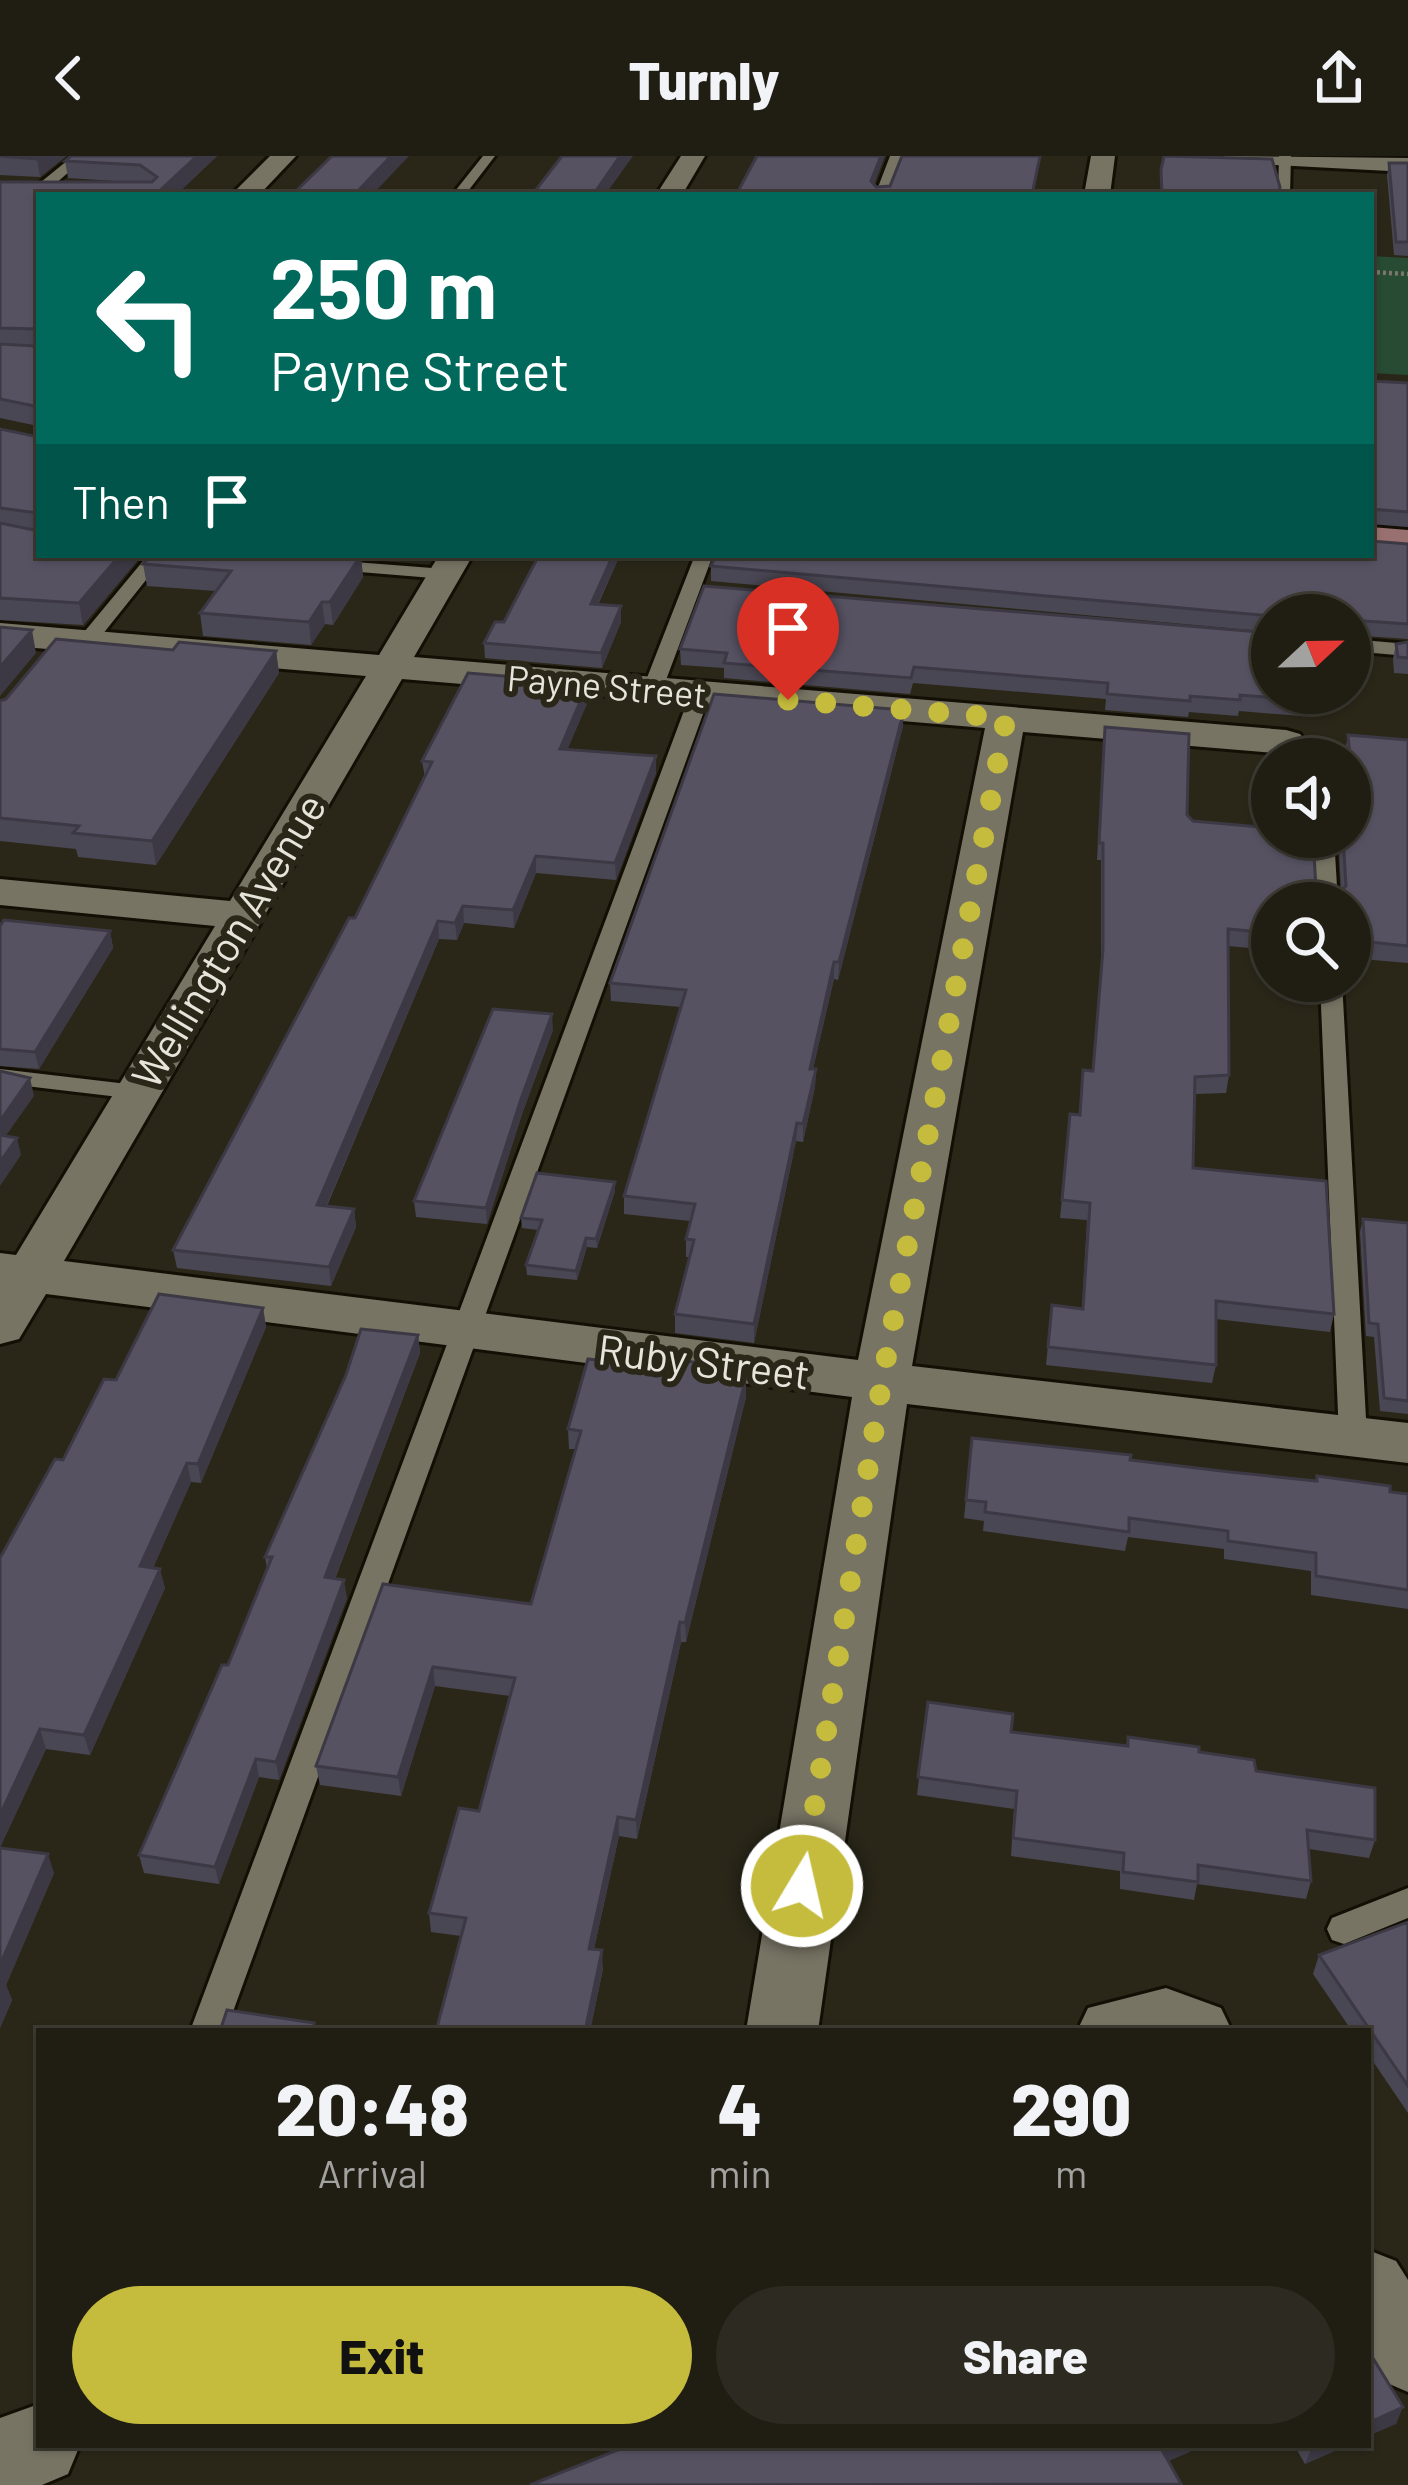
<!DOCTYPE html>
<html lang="en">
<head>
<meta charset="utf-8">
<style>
  :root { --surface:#201d13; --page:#2d2a21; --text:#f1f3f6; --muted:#a2a2a0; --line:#3d3b33; --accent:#c5bc3d }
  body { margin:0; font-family:Barlow,sans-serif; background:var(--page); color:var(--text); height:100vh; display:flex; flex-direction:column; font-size:45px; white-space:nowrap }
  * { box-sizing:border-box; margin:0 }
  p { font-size:39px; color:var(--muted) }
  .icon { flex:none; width:66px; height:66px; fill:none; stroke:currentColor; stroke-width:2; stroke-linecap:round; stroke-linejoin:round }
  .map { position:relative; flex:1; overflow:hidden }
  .drawer { position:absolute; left:36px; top:1872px; width:1335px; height:420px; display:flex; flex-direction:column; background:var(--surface); border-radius:0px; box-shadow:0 3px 9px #0004,0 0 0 3px var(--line) }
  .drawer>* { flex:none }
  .top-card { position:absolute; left:36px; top:36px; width:1338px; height:366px; border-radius:0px; box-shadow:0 3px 9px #0004,0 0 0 3px var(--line); background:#00695c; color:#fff; overflow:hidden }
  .needle { width:78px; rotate:68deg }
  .fabs { position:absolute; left:1251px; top:438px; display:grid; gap:24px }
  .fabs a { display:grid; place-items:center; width:120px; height:120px; border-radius:50%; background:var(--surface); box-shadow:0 3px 9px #0004,0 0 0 3px var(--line); font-size:60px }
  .pin { position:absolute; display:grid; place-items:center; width:102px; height:102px; color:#fff; margin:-123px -51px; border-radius:50% 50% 50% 0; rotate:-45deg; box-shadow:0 0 12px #0007 }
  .pin .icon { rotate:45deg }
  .me { position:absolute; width:132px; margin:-66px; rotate:9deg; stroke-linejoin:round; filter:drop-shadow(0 0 9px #0008) }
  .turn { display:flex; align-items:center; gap:42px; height:252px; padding:0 36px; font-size:54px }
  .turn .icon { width:156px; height:156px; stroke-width:2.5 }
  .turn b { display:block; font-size:84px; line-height:102px }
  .then { display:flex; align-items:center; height:114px; padding:0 36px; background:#0003; gap:24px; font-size:45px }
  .eta { display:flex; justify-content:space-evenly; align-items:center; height:204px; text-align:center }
  .eta b { font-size:72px; font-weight:800; line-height:84px }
  .button { display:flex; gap:24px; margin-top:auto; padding:24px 36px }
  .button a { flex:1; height:138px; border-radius:72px; background:var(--accent); color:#111; font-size:48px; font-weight:800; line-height:138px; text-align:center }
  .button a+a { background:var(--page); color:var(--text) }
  header { display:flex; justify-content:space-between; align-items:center; height:156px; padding:0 36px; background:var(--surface); font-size:54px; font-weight:800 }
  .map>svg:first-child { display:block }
  .green { fill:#284b33 }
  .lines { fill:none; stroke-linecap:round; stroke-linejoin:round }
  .service-casing { stroke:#130f04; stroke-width:6 }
  .minor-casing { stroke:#130f04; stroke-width:6 }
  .secondary-casing { stroke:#130f04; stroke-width:6 }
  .path { stroke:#7a776b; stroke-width:4.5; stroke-dasharray:3 3; stroke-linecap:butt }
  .service { fill:#787464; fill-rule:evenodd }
  .minor { fill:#787464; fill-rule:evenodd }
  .secondary { fill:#98706f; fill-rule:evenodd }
  .wall { fill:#4a4754 }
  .shaded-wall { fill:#3c3945 }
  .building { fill:#565262; stroke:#3c3945; stroke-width:3 }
  .route { stroke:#c5bc3d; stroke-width:21; stroke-dasharray:0 37.8 }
  .labels { text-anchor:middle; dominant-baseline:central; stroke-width:12; stroke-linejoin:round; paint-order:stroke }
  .far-street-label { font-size:36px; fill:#e6e4db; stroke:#2a2719 }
  .street-label { font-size:42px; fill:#e6e4db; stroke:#2a2719 }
</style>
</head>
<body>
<header><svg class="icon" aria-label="back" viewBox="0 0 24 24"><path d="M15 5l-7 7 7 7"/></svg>Turnly<svg class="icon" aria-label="share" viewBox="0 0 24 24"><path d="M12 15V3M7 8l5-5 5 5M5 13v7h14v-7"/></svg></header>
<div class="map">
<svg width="1408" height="2329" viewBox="0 0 1408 2329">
  <rect width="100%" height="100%" fill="#2a2719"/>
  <path class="green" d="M 1371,100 L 1408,102 L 1408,219 L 1371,217 Z"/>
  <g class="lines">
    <defs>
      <path id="service" d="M 73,0 L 87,0 L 46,36 L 36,36 L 36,30 Z
        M 483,0 L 495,0 L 465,39 L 452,39 Z
        M 890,0 L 902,0 L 887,39 L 875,39 Z
        M 1279,0 L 1291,0 L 1290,39 L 1278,39 Z
        M 148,399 L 166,399 L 94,489 L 80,489 L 80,481 Z
        M 695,399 L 713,399 L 663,532 L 646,536 L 643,532 Z
        M 329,404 L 445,413 L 454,418 L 445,423 L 323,413 L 320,409 Z
        M 1350,483 L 1408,488 L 1408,500 L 1350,495 Z
        M 701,530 L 711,536 L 226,1875 L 190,1875 L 691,536 Z
        M 1286,580 L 1321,603 L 1298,603 L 1276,586 Z
        M 1314,681 L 1334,681 L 1338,747 L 1316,747 Z
        M 1320,825 L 1342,825 L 1367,1281 L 1363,1288 L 1343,1288 L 1339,1281 Z
        M 0,913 L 136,929 L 148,936 L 136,943 L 0,927 Z
        M 1408,1732 L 1408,1762 L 1344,1788 L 1332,1784 L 1327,1773 L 1332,1762 Z"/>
      <path id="minor" d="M 270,0 L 296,0 L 259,39 L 231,39 Z
        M 681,0 L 705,0 L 682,39 L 656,39 Z
        M 1091,0 L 1115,0 L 1110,39 L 1084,39 Z
        M 1223,0 L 1408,2 L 1408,16 L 1235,7 Z
        M 439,399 L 473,399 L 414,501 L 1286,574 L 1300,578 L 1306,586 L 1300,594 L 1286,598 L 1023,576 L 912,1210 L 1408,1267 L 1408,1307 L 907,1248 L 818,1875 L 746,1875 L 852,1241 L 46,1138 L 19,1183 L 0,1188 L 0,1097 L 16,1099 L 215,770 L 0,749 L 0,723 L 230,745 L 366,520 L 0,489 L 0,467 L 379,499 ZM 402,523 L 985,572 L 858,1204 L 64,1105 Z
        M 1166,1832 L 1221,1852 L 1232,1875 L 1077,1875 L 1088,1852 Z
        M 1368,2094 L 1396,2105 L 1408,2124 L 1408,2236 L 1380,2224 L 1368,2205 Z
        M 39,2248 L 39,2289 L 80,2289 L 68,2318 L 42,2329 L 0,2329 L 0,2262 Z"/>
      <path id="secondary" d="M 1371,371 L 1408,374 L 1408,400 L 1371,397 Z"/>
    </defs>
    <use href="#service" class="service-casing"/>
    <use href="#minor" class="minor-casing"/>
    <use href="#secondary" class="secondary-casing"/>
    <path class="path" d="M 1371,116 L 1408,118"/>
    <use href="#service" class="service"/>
    <use href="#minor" class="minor"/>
    <use href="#secondary" class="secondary"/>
  </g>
  <path class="wall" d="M 0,0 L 66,0 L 40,21 L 0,19 Z
    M 217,0 L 176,39 L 39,39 L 39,399 L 142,399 L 83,469 L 0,464 L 0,273 L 38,281 L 38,270 L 0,262 L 0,26 L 130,26 L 68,22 L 65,5 Z
    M 1389,7 L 1408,7 L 1408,100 L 1394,99 L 1387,19 Z
    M 1371,225 L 1408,227 L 1408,371 L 1371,368 Z
    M 1408,388 L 1408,483 L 1350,479 L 1350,459 L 1272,459 L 1272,476 L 711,425 L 711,410 Z
    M 151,399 L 377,399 L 375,403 L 361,402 L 363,421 L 333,469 L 325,468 L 311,489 L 203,480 L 200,457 L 216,435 L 147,430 L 143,408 Z
    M 539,399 L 620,399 L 598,449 L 621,450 L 621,466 L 602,512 L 485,502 L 484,487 L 504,466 Z
    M 1272,477 L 1304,544 L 1301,560 L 1239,555 L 1238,560 L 1189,556 L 1188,561 L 1105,554 L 1106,543 L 913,527 L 910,538 L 724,522 L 724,512 L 681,509 L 680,493 Z
    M 1408,486 L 1408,518 L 1394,517 L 1393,503 L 1396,488 Z
    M 173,494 L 276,495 L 279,517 L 156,709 L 78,701 L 76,693 L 0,685 L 0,545 Z
    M 588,527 L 589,543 L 567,593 L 656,617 L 616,724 L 536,717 L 514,772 L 464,767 L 457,784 L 439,783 L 327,1050 L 354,1053 L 356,1071 L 331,1130 L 177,1112 L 173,1094 L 355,762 L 425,622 L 422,605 Z
    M 903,570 L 838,824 L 834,823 L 813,913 L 816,913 L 815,931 L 803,986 L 796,985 L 754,1187 L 675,1177 L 675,1158 L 689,1101 L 686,1101 L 686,1083 L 690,1065 L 624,1058 L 624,1040 L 681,851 L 611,845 L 610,827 Z
    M 1105,571 L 1193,665 L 1316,733 L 1341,735 L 1339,694 L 1342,681 L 1352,678 L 1350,603 L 1346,603 L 1345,595 L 1348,579 L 1408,584 L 1408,807 L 1350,802 L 1350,747 L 1272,747 L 1272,794 L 1228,790 L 1229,919 L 1226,937 L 1195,938 L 1193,1012 L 1334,1158 L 1330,1176 L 1216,1163 L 1216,1209 L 1212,1227 L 1046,1209 L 1052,1149 L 1082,1152 L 1087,1064 L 1060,1062 L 1070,958 L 1079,959 L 1083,914 L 1092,915 L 1101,810 L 1101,704 L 1097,704 Z
    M 0,770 L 110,775 L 113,792 L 39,913 L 0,910 Z
    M 553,874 L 522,958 L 487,1068 L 416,1061 L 414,1045 Z
    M 615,1026 L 615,1035 L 597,1092 L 587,1091 L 577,1124 L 527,1119 L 526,1109 L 538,1074 L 522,1072 L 521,1062 Z
    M 1363,1063 L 1408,1067 L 1408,1258 L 1380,1255 L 1374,1181 L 1366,1180 L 1360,1076 Z
    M 263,1152 L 266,1171 L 201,1327 L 191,1326 L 153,1412 L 165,1432 L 90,1599 L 46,1593 L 0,1691 L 54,1717 L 6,1829 L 12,1844 L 0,1872 L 0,1402 L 116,1224 Z
    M 418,1179 L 420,1197 L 335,1423 L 347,1442 L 279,1624 L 259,1621 L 219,1728 L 144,1717 L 139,1699 L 228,1509 L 267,1413 L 265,1401 Z
    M 746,1221 L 746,1241 L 686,1486 L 681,1486 L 637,1683 L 619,1680 L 594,1793 L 603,1813 L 590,1875 L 436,1875 L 461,1780 L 431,1776 L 429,1757 L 479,1655 L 510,1540 L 435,1530 L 401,1640 L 320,1629 L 316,1610 L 383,1428 L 531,1448 L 575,1293 L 569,1293 L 568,1273 Z
    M 972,1282 L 1230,1316 L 1315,1325 L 1317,1320 L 1390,1336 L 1408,1338 L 1408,1453 L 1311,1439 L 1311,1415 L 1224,1403 L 1224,1393 L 1128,1381 L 1125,1395 L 983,1375 L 984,1365 L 964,1362 Z
    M 928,1546 L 1011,1576 L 1126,1590 L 1128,1581 L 1199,1596 L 1256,1615 L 1375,1684 L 1369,1702 L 1309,1693 L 1311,1725 L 1306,1743 L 1197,1728 L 1194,1744 L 1120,1733 L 1120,1715 L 1011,1700 L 1014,1653 L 917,1639 Z
    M 1408,1766 L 1408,1957 L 1368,1898 L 1368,1875 L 1352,1875 L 1313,1818 L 1319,1799 Z
    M 1294,2289 L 1348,2289 L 1305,2308 Z"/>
  <path class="shaded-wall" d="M 41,0 L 66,0 L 40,21 L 37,3 Z
    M 197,0 L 217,0 L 176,39 L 155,39 Z
    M 391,0 L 409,0 L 372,39 L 354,39 Z
    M 620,0 L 633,0 L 605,39 L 593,39 Z
    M 881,0 L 885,0 L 871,37 L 871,25 Z
    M 120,399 L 142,399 L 83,469 L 79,447 Z
    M 361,399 L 363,421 L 333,469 L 330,446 Z
    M 613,399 L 620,399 L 591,463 L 591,448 Z
    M 322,446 L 325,468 L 311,489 L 309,466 Z
    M 621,450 L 621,466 L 602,512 L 601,497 Z
    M 32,474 L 36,497 L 0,540 L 0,511 Z
    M 276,495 L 279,517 L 156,709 L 152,685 Z
    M 588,527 L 589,543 L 561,609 L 560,593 Z
    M 904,554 L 903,570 L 838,824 L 839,806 Z
    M 656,600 L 656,617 L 616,724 L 615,707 Z
    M 536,700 L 536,717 L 514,772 L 513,754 Z
    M 463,750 L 464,767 L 457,784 L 455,767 Z
    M 438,765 L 439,783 L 319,1067 L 317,1049 Z
    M 110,775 L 113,792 L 39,913 L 35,896 Z
    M 834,806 L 834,823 L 809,930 L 810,913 Z
    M 552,858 L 553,874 L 522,958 L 487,1068 L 486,1052 L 521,943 Z
    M 816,913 L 815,931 L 803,986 L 803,968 Z
    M 30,922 L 34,940 L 0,988 L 0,965 Z
    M 797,967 L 796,985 L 754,1187 L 754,1168 Z
    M 17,982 L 21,999 L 0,1030 L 0,1006 Z
    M 615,1026 L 615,1035 L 597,1092 L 596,1083 Z
    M 354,1053 L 356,1071 L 331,1130 L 329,1111 Z
    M 586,1082 L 587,1091 L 577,1124 L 576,1115 Z
    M 263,1152 L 266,1171 L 201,1327 L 198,1308 Z
    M 418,1179 L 420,1197 L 328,1440 L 325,1421 Z
    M 746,1221 L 746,1241 L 686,1486 L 685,1467 Z
    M 187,1307 L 191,1326 L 145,1430 L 140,1410 Z
    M 160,1413 L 165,1432 L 90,1599 L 84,1579 Z
    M 344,1424 L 347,1442 L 279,1624 L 276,1606 Z
    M 680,1466 L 681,1486 L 637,1683 L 636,1664 Z
    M 433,1511 L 435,1530 L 401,1640 L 398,1621 Z
    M 40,1573 L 46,1593 L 0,1692 L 0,1659 Z
    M 256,1603 L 259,1621 L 219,1728 L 215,1711 Z
    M 618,1661 L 619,1680 L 590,1811 L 589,1793 Z
    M 48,1698 L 54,1717 L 6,1829 L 12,1844 L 0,1872 L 0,1809 Z
    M 602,1794 L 603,1813 L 590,1875 L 585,1875 Z
    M 1403,2251 L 1396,2268 L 1368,2280 L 1368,2267 Z
    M 1173,2289 L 1206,2289 L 1157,2310 L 1162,2294 Z
    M 1316,2289 L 1348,2289 L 1305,2308 L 1312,2291 Z"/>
  <path class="building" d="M 0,0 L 41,0 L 37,3 Z
    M 71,0 L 197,0 L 155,39 L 39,39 L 39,183 L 36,173 L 0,172 L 0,26 L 152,26 L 157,21 L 140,9 L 65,5 Z
    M 332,0 L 391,0 L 354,39 L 292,39 Z
    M 562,0 L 620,0 L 593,39 L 532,39 Z
    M 757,0 L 881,0 L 871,25 L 876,31 L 890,30 L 902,0 L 1040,0 L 1032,39 L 736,39 Z
    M 1164,0 L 1272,3 L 1280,31 L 1279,39 L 1162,39 L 1161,14 Z
    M 1389,7 L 1408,7 L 1408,86 L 1396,86 Z
    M 39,186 L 39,399 L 120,399 L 79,447 L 0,442 L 0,367 L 34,374 L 38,357 L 0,352 L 0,273 L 38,281 L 39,251 L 0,243 L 0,188 L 35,190 Z
    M 1371,225 L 1408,227 L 1408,356 L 1371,353 Z
    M 1371,385 L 1408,388 L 1408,468 L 1350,464 L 1350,459 L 1272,460 L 711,410 L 716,399 L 1371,399 Z
    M 151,399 L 361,399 L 330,446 L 322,446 L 309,466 L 200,457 L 231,415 L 143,408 Z
    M 539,399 L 613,399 L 591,448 L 621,450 L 601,497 L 484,487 L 495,466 L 504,466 Z
    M 704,430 L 1272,477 L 1272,537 L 1303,537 L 1304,544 L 1240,539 L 1240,544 L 1190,540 L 1190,545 L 1107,538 L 1108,527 L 914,511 L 911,522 L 724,507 L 727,497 L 680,493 Z
    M 0,471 L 32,474 L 0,511 Z
    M 56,483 L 173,494 L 179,486 L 276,495 L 152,685 L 73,677 L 79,670 L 0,662 L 0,545 L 6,543 Z
    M 1408,486 L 1408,502 L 1398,501 L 1396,488 Z
    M 468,517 L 588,527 L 560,593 L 656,600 L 615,707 L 536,700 L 513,754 L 463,750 L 455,767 L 438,765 L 317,1049 L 354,1053 L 329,1111 L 173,1094 L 349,762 L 355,762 L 432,606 L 422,605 Z
    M 714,538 L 904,554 L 839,806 L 834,806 L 810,913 L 816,913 L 803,968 L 797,967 L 754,1168 L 675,1158 L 694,1084 L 686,1083 L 695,1048 L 624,1040 L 686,834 L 610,827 Z
    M 1105,571 L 1189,578 L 1187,659 L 1193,665 L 1272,672 L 1272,681 L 1313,681 L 1316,733 L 1341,735 L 1346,730 L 1343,681 L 1350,681 L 1350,678 L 1357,679 L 1348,579 L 1408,584 L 1408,790 L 1350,784 L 1350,747 L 1272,747 L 1272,777 L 1228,773 L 1229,919 L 1195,921 L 1193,1012 L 1326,1025 L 1334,1158 L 1216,1145 L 1216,1209 L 1048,1191 L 1052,1149 L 1083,1153 L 1090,1047 L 1062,1044 L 1070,958 L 1080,959 L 1083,914 L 1093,915 L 1103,793 L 1103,687 L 1099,687 Z
    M 4,764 L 110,775 L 35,896 L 0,893 L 0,770 Z
    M 493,853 L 552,858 L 521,943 L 486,1052 L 414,1045 Z
    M 0,915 L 30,922 L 0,965 Z
    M 0,979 L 17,982 L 0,1006 Z
    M 537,1017 L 615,1026 L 596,1083 L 586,1082 L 576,1115 L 526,1109 L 542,1064 L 521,1062 Z
    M 1363,1063 L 1408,1067 L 1408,1245 L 1384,1242 L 1378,1168 L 1369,1167 Z
    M 159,1138 L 263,1152 L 198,1308 L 187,1307 L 140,1410 L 160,1413 L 84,1579 L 40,1573 L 0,1659 L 0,1402 L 55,1303 L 63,1304 L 104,1223 L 116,1224 Z
    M 361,1173 L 418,1179 L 325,1421 L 344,1424 L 276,1606 L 256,1603 L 215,1711 L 139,1699 L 222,1509 L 228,1509 L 272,1401 L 265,1401 L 346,1219 Z
    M 664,1202 L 744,1213 L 746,1221 L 685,1467 L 680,1466 L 636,1664 L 618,1661 L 589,1793 L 602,1794 L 585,1875 L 436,1875 L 466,1762 L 429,1757 L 459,1652 L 479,1655 L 515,1522 L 433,1511 L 398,1621 L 316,1610 L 383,1428 L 531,1448 L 581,1275 L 568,1273 L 588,1203 L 662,1212 Z
    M 972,1282 L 1131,1299 L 1130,1304 L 1230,1316 L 1317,1325 L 1317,1320 L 1390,1330 L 1390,1336 L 1408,1338 L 1408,1434 L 1316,1420 L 1316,1397 L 1228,1385 L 1228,1375 L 1129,1362 L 1129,1376 L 985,1356 L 986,1346 L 966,1344 Z
    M 928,1546 L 1013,1558 L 1011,1576 L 1128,1590 L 1128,1581 L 1199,1591 L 1199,1596 L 1254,1604 L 1256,1615 L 1375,1632 L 1375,1684 L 1307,1674 L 1311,1725 L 1198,1709 L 1198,1726 L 1123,1716 L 1124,1697 L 1013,1682 L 1017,1635 L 918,1621 Z
    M 0,1692 L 48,1698 L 0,1809 Z
    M 1408,1766 L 1408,1930 L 1319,1799 Z
    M 227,1854 L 314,1867 L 312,1875 L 220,1875 Z
    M 1368,2194 L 1403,2251 L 1368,2267 Z
    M 630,2289 L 1173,2289 L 1162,2294 L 1181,2328 L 530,2329 Z"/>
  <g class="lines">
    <path class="route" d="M 788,544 L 1006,562 L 882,1225 L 802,1730"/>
  </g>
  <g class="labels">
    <g class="far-street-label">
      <text transform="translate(607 529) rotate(5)">Payne Street</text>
    </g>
    <g class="street-label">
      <text transform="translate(227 784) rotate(-59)">Wellington Avenue</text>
      <text transform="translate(704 1204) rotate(7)">Ruby Street</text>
    </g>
  </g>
</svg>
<div class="fabs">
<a><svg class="needle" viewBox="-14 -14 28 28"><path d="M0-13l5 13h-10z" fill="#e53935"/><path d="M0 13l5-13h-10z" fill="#a2a2a0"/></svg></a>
<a><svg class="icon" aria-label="sound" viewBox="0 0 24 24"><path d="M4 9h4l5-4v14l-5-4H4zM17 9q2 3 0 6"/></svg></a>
<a><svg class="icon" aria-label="search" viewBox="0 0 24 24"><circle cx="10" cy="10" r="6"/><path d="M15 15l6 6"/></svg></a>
</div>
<div class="pin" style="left:788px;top:544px;background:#d93025"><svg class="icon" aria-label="arrive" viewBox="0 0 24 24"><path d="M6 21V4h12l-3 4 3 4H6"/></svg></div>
<svg class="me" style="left:802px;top:1730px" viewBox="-20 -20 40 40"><circle r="17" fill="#c5bc3d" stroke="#fff" stroke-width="3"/><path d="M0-11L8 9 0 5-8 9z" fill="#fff"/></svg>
<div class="top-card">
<div class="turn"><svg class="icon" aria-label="left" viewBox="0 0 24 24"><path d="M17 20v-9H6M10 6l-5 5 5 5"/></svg><div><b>250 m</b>Payne Street</div></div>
<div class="then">Then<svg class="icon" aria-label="arrive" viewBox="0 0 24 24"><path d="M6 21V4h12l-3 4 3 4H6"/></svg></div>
</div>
<section class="drawer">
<div class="eta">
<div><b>20:48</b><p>Arrival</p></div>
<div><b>4</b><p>min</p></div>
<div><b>290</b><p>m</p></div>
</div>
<div class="button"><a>Exit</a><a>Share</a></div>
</section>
</div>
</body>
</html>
